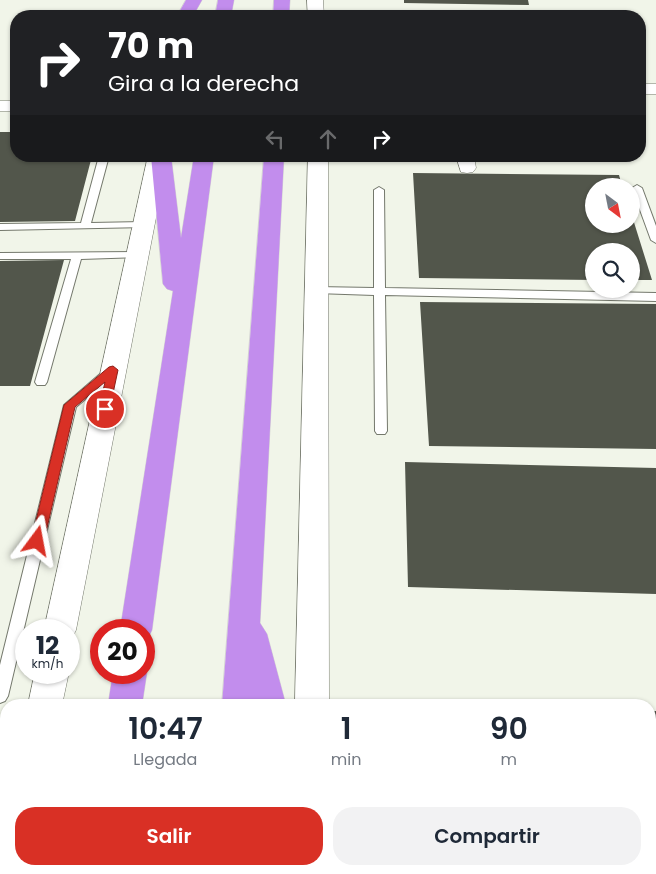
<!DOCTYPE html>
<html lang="es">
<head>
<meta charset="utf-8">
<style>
  :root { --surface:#fff; --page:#f2f2f3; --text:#1f2937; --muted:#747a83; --accent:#d93025 }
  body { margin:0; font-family:Poppins,sans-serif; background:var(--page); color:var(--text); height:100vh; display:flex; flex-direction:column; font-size:19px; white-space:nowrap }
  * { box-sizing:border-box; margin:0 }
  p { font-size:16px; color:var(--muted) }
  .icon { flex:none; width:28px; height:28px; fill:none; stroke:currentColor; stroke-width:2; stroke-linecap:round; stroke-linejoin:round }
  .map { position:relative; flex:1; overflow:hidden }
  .side { position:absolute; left:0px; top:699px; width:656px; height:176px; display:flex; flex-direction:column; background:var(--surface); border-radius:20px 20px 0 0; box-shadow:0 1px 4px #0004 }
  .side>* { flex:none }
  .top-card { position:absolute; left:10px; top:10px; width:636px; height:152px; border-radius:20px; box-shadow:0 1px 4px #0004; background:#202124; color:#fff; overflow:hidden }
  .needle { width:32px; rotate:148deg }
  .tools { position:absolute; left:585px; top:178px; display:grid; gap:10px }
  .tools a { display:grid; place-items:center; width:55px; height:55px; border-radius:50%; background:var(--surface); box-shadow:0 1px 4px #0004; font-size:25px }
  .speed { position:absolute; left:15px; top:619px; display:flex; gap:10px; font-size:25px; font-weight:700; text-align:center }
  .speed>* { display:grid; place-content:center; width:65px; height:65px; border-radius:50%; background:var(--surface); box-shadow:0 1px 4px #0004; line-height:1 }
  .speed small { font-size:12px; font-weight:400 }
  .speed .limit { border:8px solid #d22; background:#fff; color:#111 }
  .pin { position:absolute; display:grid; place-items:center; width:42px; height:42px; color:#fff; margin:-21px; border:2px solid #fff; border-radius:50%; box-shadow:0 1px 5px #0007 }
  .me { position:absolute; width:55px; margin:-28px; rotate:13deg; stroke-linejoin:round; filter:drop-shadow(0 0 4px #0008) }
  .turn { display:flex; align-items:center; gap:18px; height:105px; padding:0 15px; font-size:22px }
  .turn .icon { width:65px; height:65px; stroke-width:2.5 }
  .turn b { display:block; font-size:35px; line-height:42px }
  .lanes { display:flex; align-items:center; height:48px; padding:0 15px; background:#0003; justify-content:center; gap:25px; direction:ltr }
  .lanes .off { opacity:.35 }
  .eta { display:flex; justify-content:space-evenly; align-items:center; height:85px; text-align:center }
  .eta b { font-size:30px; font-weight:600; line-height:35px }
  .cta { display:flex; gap:10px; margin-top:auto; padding:10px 15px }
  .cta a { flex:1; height:58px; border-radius:20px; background:var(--accent); color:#fff; font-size:20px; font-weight:600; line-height:58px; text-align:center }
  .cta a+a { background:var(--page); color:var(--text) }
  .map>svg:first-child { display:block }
  .building { fill:#52564b }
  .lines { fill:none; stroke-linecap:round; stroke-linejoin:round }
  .lane-casing { stroke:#74786c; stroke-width:2 }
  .street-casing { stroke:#74786c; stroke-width:1 }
  .secondary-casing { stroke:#74786c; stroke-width:1 }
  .highway-casing { stroke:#d3d3d2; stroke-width:1 }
  .lane { fill:#fff; fill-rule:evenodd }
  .street { fill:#fff; fill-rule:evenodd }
  .secondary { fill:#fff; fill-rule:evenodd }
  .highway { fill:#c28ded; fill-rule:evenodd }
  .route { fill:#d93025; stroke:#8d1f18 }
</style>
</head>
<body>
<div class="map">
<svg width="656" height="874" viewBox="0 0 656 874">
  <rect width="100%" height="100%" fill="#f1f5e9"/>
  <path class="building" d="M 404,0 L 528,0 L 529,5 L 404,3 Z
    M 0,132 L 16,132 L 16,156 L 92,156 L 75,221 L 0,222 Z
    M 413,173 L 619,175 L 622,186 L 594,186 L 594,224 L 631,224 L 632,216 L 652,280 L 631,280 L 631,251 L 594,251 L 594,280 L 419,278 Z
    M 64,260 L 30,386 L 0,386 L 0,261 Z
    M 420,302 L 656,304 L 656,449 L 429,446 Z
    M 405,462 L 656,468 L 656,594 L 408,587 Z
    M 650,711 L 656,711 L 656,824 L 650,824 Z"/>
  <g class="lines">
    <defs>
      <path id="lane" d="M 99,156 L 109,156 L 91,223 L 143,222 L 147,223 L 147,227 L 0,230 L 0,224 L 81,223 Z
        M 637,185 L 642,188 L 656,226 L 656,243 L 651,240 L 632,188 Z
        M 379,187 L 384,190 L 385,288 L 656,293 L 656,301 L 385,295 L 387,431 L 385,434 L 377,434 L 375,431 L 374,295 L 316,293 L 311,290 L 316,287 L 374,288 L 374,190 Z
        M 137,252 L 141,253 L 142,255 L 141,257 L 81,259 L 47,382 L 45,385 L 37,385 L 35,382 L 71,259 L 0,259 L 0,253 Z
        M 111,367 L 117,371 L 115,374 L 76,407 L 8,696 L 5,701 L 0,703 L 0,665 L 64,405 L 107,368 Z"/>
      <path id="street" d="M 441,11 L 446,12 L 449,16 L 435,16 L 436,12 Z
        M 640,84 L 656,84 L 656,94 L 640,94 Z
        M 0,101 L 16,101 L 16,111 L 0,111 Z
        M 456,156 L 474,156 L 476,168 L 473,172 L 467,173 L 461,172 Z"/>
      <path id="secondary" d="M 307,0 L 323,0 L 324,16 L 308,16 Z
        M 148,156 L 168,156 L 76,630 L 71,640 L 69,641 L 69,630 L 44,630 Z
        M 308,156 L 328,156 L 329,705 L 295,705 Z
        M 35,672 L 69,672 L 62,705 L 28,705 Z
        M 6,853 L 6,869 L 32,869 L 31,874 L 0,874 L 0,855 Z"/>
      <path id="highway" d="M 186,0 L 202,0 L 193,16 L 177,16 Z
        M 218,0 L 234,0 L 231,16 L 215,16 Z
        M 274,0 L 290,0 L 289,16 L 273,16 Z
        M 151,156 L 171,156 L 181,238 L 194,156 L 214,156 L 152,630 L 147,640 L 144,641 L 144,630 L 120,630 L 173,291 L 167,289 L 163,284 Z
        M 264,156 L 284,156 L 260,623 L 267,634 L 286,705 L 222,705 Z
        M 144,665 L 147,672 L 142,705 L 108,705 L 113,672 L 144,672 Z
        M 82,869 L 120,869 L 119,874 L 81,874 Z
        M 212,869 L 250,869 L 250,874 L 212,874 Z
        M 288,869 L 326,869 L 327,874 L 289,874 Z"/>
    </defs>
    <use href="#lane" class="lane-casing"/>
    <use href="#street" class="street-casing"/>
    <use href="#secondary" class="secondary-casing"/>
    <use href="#highway" class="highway-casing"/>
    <use href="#lane" class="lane"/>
    <use href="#street" class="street"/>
    <use href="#secondary" class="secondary"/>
    <use href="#highway" class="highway"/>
  </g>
  <path class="route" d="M 113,366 L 118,370 L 109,412 L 101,412 L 99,409 L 105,382 L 75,407 L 44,541 L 42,545 L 33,545 L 31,541 L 64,405 L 109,367 Z"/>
</svg>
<div class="tools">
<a><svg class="needle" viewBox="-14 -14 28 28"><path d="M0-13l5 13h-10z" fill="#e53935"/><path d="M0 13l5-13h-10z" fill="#747a83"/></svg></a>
<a><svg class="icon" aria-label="search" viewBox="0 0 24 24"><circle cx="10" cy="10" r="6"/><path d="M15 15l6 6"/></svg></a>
</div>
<div class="speed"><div>12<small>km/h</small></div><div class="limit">20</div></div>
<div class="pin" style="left:105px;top:409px;background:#d93025"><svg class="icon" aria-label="arrive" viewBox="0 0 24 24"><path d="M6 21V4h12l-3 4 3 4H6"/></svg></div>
<svg class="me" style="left:37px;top:541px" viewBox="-20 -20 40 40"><path d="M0-17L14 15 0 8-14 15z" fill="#d93025" stroke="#fff" stroke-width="4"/></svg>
<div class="top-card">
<div class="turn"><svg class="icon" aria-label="right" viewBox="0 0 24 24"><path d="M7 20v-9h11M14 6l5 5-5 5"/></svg><div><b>70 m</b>Gira a la derecha</div></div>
<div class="lanes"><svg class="icon off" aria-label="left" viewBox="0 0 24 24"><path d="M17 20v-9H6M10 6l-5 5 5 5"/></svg><svg class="icon off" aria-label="ahead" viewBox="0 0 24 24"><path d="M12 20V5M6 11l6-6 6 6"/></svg><svg class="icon" aria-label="right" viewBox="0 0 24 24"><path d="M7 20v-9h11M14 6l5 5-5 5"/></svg></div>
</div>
<section class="side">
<div class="eta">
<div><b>10:47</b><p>Llegada</p></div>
<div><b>1</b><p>min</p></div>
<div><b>90</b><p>m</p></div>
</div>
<div class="cta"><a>Salir</a><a>Compartir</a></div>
</section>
</div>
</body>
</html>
